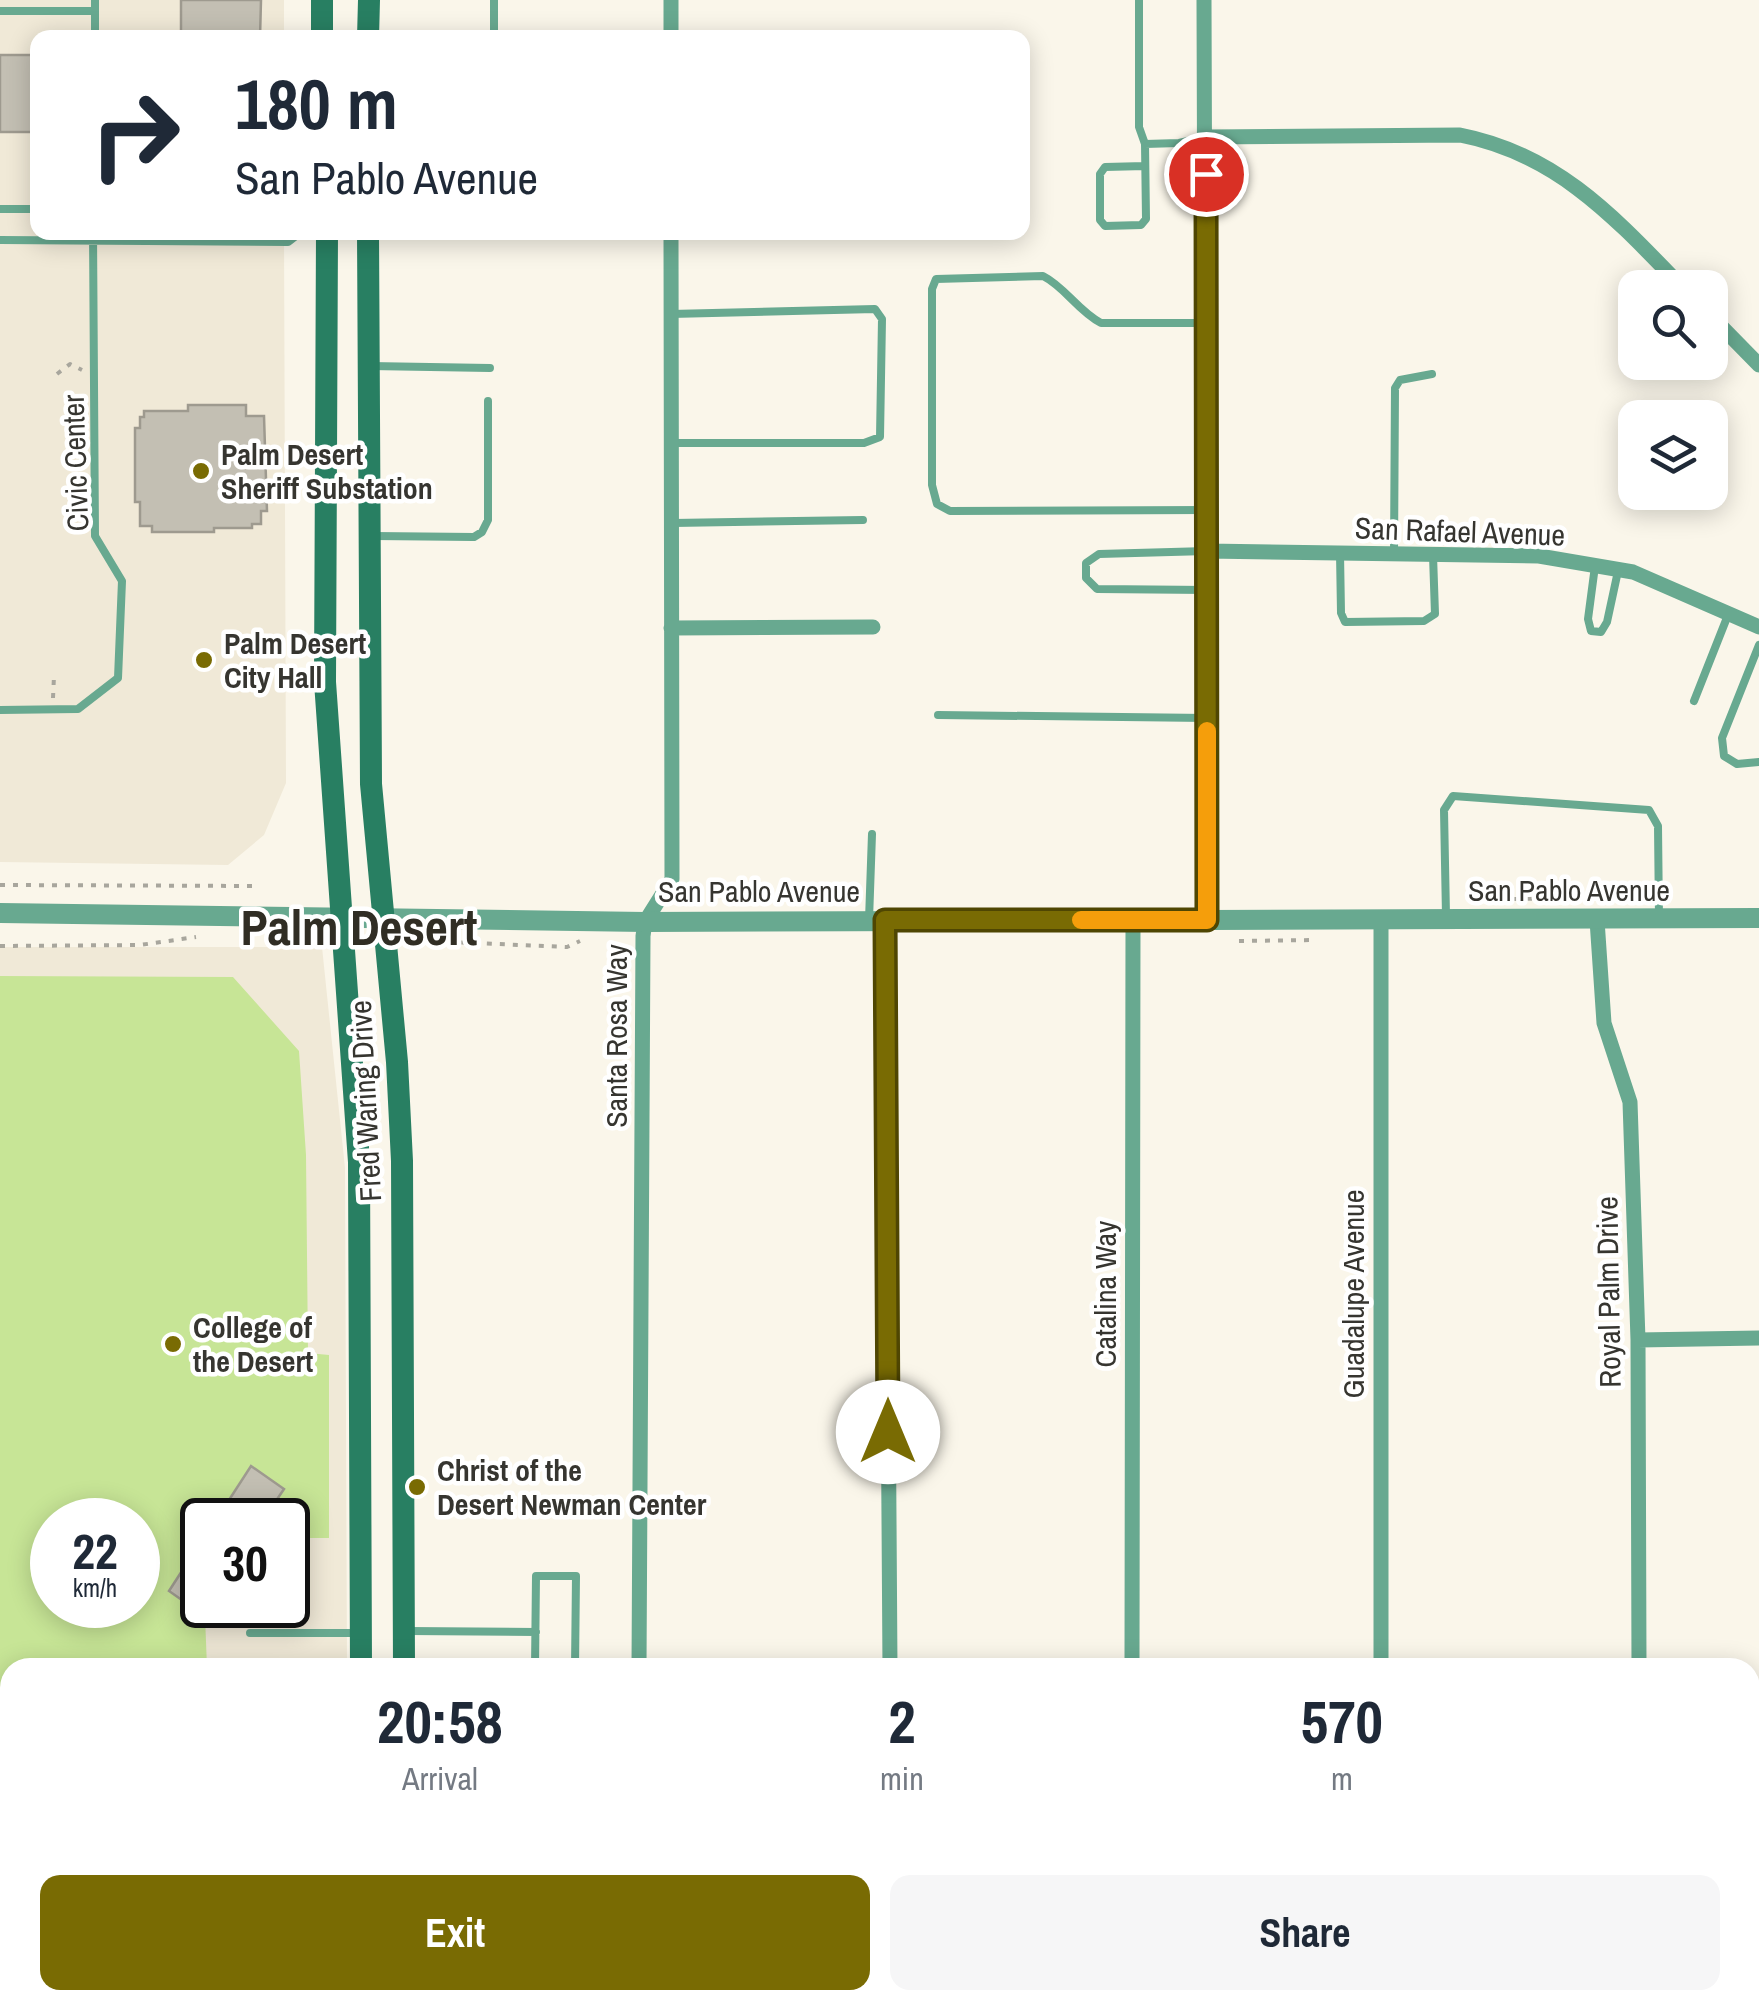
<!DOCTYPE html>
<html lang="en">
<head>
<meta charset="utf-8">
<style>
  :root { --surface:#fff; --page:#f6f6f7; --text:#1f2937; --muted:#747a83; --accent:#796b03 }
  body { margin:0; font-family:"Archivo Narrow",sans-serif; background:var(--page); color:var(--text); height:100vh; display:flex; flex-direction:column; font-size:38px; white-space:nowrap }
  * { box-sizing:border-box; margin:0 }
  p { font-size:32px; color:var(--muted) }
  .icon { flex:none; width:55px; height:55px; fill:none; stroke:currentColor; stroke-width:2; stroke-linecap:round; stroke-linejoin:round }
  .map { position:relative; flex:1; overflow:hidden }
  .details { position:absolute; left:0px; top:1658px; width:1760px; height:352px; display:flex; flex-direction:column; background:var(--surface); border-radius:30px 30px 0 0; box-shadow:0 5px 25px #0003 }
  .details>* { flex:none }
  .guide { position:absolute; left:30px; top:30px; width:1000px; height:210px; border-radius:20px; box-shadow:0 5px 25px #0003; background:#fff; color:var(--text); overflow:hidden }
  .controls { position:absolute; left:1618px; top:270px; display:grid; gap:20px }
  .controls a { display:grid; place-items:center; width:110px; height:110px; border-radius:20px; background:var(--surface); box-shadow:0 5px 25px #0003; font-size:50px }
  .speed { position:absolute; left:30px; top:1498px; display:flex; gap:20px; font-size:50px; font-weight:700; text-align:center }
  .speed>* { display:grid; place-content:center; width:130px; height:130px; border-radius:50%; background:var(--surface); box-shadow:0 5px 25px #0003; line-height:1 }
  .speed small { font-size:25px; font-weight:400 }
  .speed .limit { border:5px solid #111; border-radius:15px; background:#fff; color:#111 }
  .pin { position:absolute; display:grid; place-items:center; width:85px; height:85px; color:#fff; margin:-42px; border:5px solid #fff; border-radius:50%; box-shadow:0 2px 10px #0007 }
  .me { position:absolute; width:110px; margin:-55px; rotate:0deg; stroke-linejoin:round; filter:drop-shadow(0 0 8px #0008) }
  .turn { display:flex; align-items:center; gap:35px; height:210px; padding:0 40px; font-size:45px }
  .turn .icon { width:130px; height:130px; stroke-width:2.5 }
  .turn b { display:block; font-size:70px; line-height:85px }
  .eta { display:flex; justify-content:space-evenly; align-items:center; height:170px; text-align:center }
  .eta b { font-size:60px; font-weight:800; line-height:70px }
  .action { display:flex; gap:20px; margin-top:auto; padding:20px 40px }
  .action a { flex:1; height:115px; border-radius:20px; background:var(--accent); color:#fff; font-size:40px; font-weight:800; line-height:115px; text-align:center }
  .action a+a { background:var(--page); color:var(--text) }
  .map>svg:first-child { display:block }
  .built { fill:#f0e9d7; fill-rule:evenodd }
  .green { fill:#c7e596; fill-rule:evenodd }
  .building { fill:#c3bfb3; stroke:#9e9a8f; stroke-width:2.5 }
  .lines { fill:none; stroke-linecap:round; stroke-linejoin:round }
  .path { stroke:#a8a69d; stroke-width:4; stroke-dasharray:5 8; stroke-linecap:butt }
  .service { stroke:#68a990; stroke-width:8 }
  .minor { stroke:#68a990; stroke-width:15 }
  .tertiary { stroke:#68a990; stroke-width:20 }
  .secondary { stroke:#287f62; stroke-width:22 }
  .route-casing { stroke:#4f4602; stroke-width:25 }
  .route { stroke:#796b03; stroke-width:18 }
  .slow { stroke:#f59e0b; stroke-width:18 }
  .poi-dot { fill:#796b03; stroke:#fff; stroke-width:4 }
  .labels { text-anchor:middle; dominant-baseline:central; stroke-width:9; stroke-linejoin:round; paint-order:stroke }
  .poi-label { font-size:30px; font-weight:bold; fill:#363530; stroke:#fff; text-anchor:start }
  .street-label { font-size:30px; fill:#363530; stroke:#fff }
  .town-label { font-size:50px; font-weight:bold; fill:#302d24; stroke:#fff }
</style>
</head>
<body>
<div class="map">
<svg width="1759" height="2008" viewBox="0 0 1759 2008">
  <rect width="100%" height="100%" fill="#faf6ea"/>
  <path class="built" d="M 0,0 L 284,0 L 284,37 L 38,38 L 38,232 L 284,233 L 286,783 L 264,835 L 228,865 L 0,862 Z
    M 0,947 L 322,947 L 345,1168 L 347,1667 L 10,1668 L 10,2000 L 348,2000 L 348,2008 L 0,2008 ZM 52,1520 L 138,1520 L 138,1605 L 52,1605 ZM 202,1520 L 288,1520 L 288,1605 L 202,1605 Z
    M 436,2000 L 487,2000 L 488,2008 L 430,2008 Z"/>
  <path class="green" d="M 0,976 L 233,977 L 299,1051 L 306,1155 L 308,1353 L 329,1355 L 329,1538 L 302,1538 L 288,1528 L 288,1520 L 275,1520 L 267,1514 L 283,1489 L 251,1467 L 216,1520 L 202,1520 L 202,1540 L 169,1591 L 205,1616 L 207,1667 L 10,1668 L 10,1802 L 0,1802 ZM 52,1520 L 138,1520 L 138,1605 L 52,1605 Z
    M 254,2000 L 341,2000 L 340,2008 L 254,2008 Z"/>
  <path class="building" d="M 181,0 L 261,0 L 260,38 L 181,38 Z
    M 0,55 L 38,55 L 38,132 L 0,132 Z
    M 188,405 L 246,405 L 246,416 L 264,416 L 267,511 L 261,511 L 261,524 L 252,524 L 252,528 L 214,528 L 214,532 L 152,532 L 152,526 L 140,526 L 140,502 L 135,502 L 135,428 L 140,428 L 140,417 L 144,417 L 144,411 L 188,411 Z
    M 251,1466 L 284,1489 L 263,1520 L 216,1520 Z
    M 202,1540 L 202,1614 L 169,1591 Z"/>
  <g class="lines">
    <path class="path" d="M 57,374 L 70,364 L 82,370
      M 53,698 L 54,676
      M 0,885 L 258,886
      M 1514,899 L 1599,898
      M 1239,941 L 1315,940
      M 409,943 L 427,941 L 567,947 L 580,941
      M 0,946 L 140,945 L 196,937"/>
    <path class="service" d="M 95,0 L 95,38
      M 1139,0 L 1139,127 L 1145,144
      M 0,11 L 95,11
      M 494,38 L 494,0
      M 1145,166 L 1105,167 L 1100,174 L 1100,220 L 1105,226 L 1141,225 L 1146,219 L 1145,144 L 1179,143 L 1206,137
      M 0,209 L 38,209
      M 0,240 L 288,242 L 301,232
      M 671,314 L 875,309 L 882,319 L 880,437 L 864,443 L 671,443
      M 1206,323 L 1101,323 C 1078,311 1065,287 1043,276 L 936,279 L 932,289 L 932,485 L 937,504 L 950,511 L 1207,510
      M 370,366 L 490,368
      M 673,523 L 863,520
      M 374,536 L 474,537 L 482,532 L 488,520 L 488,401
      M 1207,551 L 1099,554 L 1086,563 L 1086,578 L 1097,589 L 1207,590
      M 1340,553 L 1341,613 L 1345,622 L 1424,621 L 1435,614 L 1433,555
      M 1394,554 L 1395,388 L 1400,380 L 1432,374
      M 1595,566 L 1588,619 L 1591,631 L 1601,632 L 1607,622 L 1618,571
      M 1759,645 L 1722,738 L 1724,756 L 1737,764 L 1759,762
      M 1694,701 L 1728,615
      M 0,710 L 78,709 L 118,678 L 122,581 L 95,536 L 93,232
      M 938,715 L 1207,718
      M 1446,916 L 1444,810 L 1453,796 L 1649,810 L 1658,826 L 1659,919
      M 869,920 L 872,834
      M 408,1631 L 536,1632
      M 250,1633 L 357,1633
      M 535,1668 L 536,1576 L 576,1576 L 575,1668
      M 498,2000 L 498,2008
      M 1653,2000 L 1653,2008"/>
    <path class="minor" d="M 671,0 L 671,38
      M 1204,0 L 1207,920
      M 1206,137 L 1460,135 C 1558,154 1616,219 1683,288
      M 1710,315 L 1759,365
      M 1207,551 L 1539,556 L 1633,572 L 1759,627
      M 671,628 L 873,627
      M 885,920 L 890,1668
      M 1381,920 L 1381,1668
      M 1597,920 L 1604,1023 L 1630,1102 L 1638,1340 L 1639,1668
      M 1638,1340 L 1759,1338
      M 639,1668 L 643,936 L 645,922 L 672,879 L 671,232
      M 1132,1668 L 1133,920
      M 1750,1727 L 1759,1727
      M 639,2000 L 639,2008
      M 892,2000 L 892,2008
      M 1132,2000 L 1132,2008
      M 1381,2008 L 1381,2000"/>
    <path class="tertiary" d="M 0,913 L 645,922 L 1759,918"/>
    <path class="secondary" d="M 322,38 L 322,0
      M 368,38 L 369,0
      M 327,232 L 325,682 L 359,1162 L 361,1668
      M 368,232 L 371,784 L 397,1062 L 402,1161 L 404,1668
      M 363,2000 L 363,2008
      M 406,2000 L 406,2008"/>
  </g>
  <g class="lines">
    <defs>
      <path id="route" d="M 888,1432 L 885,920 L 1207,920 L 1206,174"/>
    </defs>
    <use href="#route" class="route-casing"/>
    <use href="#route" class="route"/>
    <path class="slow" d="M 1081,920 L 1207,920 L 1207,731"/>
  </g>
  <g class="poi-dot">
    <circle cx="201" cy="471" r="10"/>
    <circle cx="204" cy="660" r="10"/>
    <circle cx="173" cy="1344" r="10"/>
    <circle cx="417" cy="1487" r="10"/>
  </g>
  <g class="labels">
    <g class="poi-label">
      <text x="221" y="454">Palm Desert<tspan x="221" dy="34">Sheriff Substation</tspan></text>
      <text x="224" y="643">Palm Desert<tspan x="224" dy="34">City Hall</tspan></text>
      <text x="193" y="1327">College of<tspan x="193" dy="34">the Desert</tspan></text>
      <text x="437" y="1470">Christ of the<tspan x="437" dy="34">Desert Newman Center</tspan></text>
    </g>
    <g class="street-label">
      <text transform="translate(75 463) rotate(-92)">Civic Center</text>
      <text transform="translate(1460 531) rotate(2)">San Rafael Avenue</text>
      <text x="1569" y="890">San Pablo Avenue</text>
      <text x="759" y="891">San Pablo Avenue</text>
      <text transform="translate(616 1036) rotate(-90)">Santa Rosa Way</text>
      <text transform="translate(365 1101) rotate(-93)">Fred Waring Drive</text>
      <text transform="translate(1608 1292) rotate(-91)">Royal Palm Drive</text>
      <text transform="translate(1105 1294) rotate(-90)">Catalina Way</text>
      <text transform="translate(1353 1294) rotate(-90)">Guadalupe Avenue</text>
    </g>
    <g class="town-label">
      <text x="359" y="927">Palm Desert</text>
    </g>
  </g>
</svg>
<div class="controls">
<a><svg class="icon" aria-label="search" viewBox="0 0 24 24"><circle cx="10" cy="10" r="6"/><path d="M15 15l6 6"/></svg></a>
<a><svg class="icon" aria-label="layers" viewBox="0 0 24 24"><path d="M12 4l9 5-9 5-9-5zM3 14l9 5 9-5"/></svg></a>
</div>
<div class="speed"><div>22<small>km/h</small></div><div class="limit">30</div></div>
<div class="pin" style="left:1206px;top:174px;background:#d93025"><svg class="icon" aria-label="arrive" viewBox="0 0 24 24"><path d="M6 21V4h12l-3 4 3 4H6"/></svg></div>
<svg class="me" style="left:888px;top:1432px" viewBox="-20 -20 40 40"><circle r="19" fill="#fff"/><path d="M0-13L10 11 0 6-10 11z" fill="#796b03"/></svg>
<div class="guide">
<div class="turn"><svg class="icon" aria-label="right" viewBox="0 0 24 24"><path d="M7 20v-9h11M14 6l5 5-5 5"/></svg><div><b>180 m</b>San Pablo Avenue</div></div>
</div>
<section class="details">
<div class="eta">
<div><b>20:58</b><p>Arrival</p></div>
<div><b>2</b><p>min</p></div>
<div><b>570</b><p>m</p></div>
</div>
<div class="action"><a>Exit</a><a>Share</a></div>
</section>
</div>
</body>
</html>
